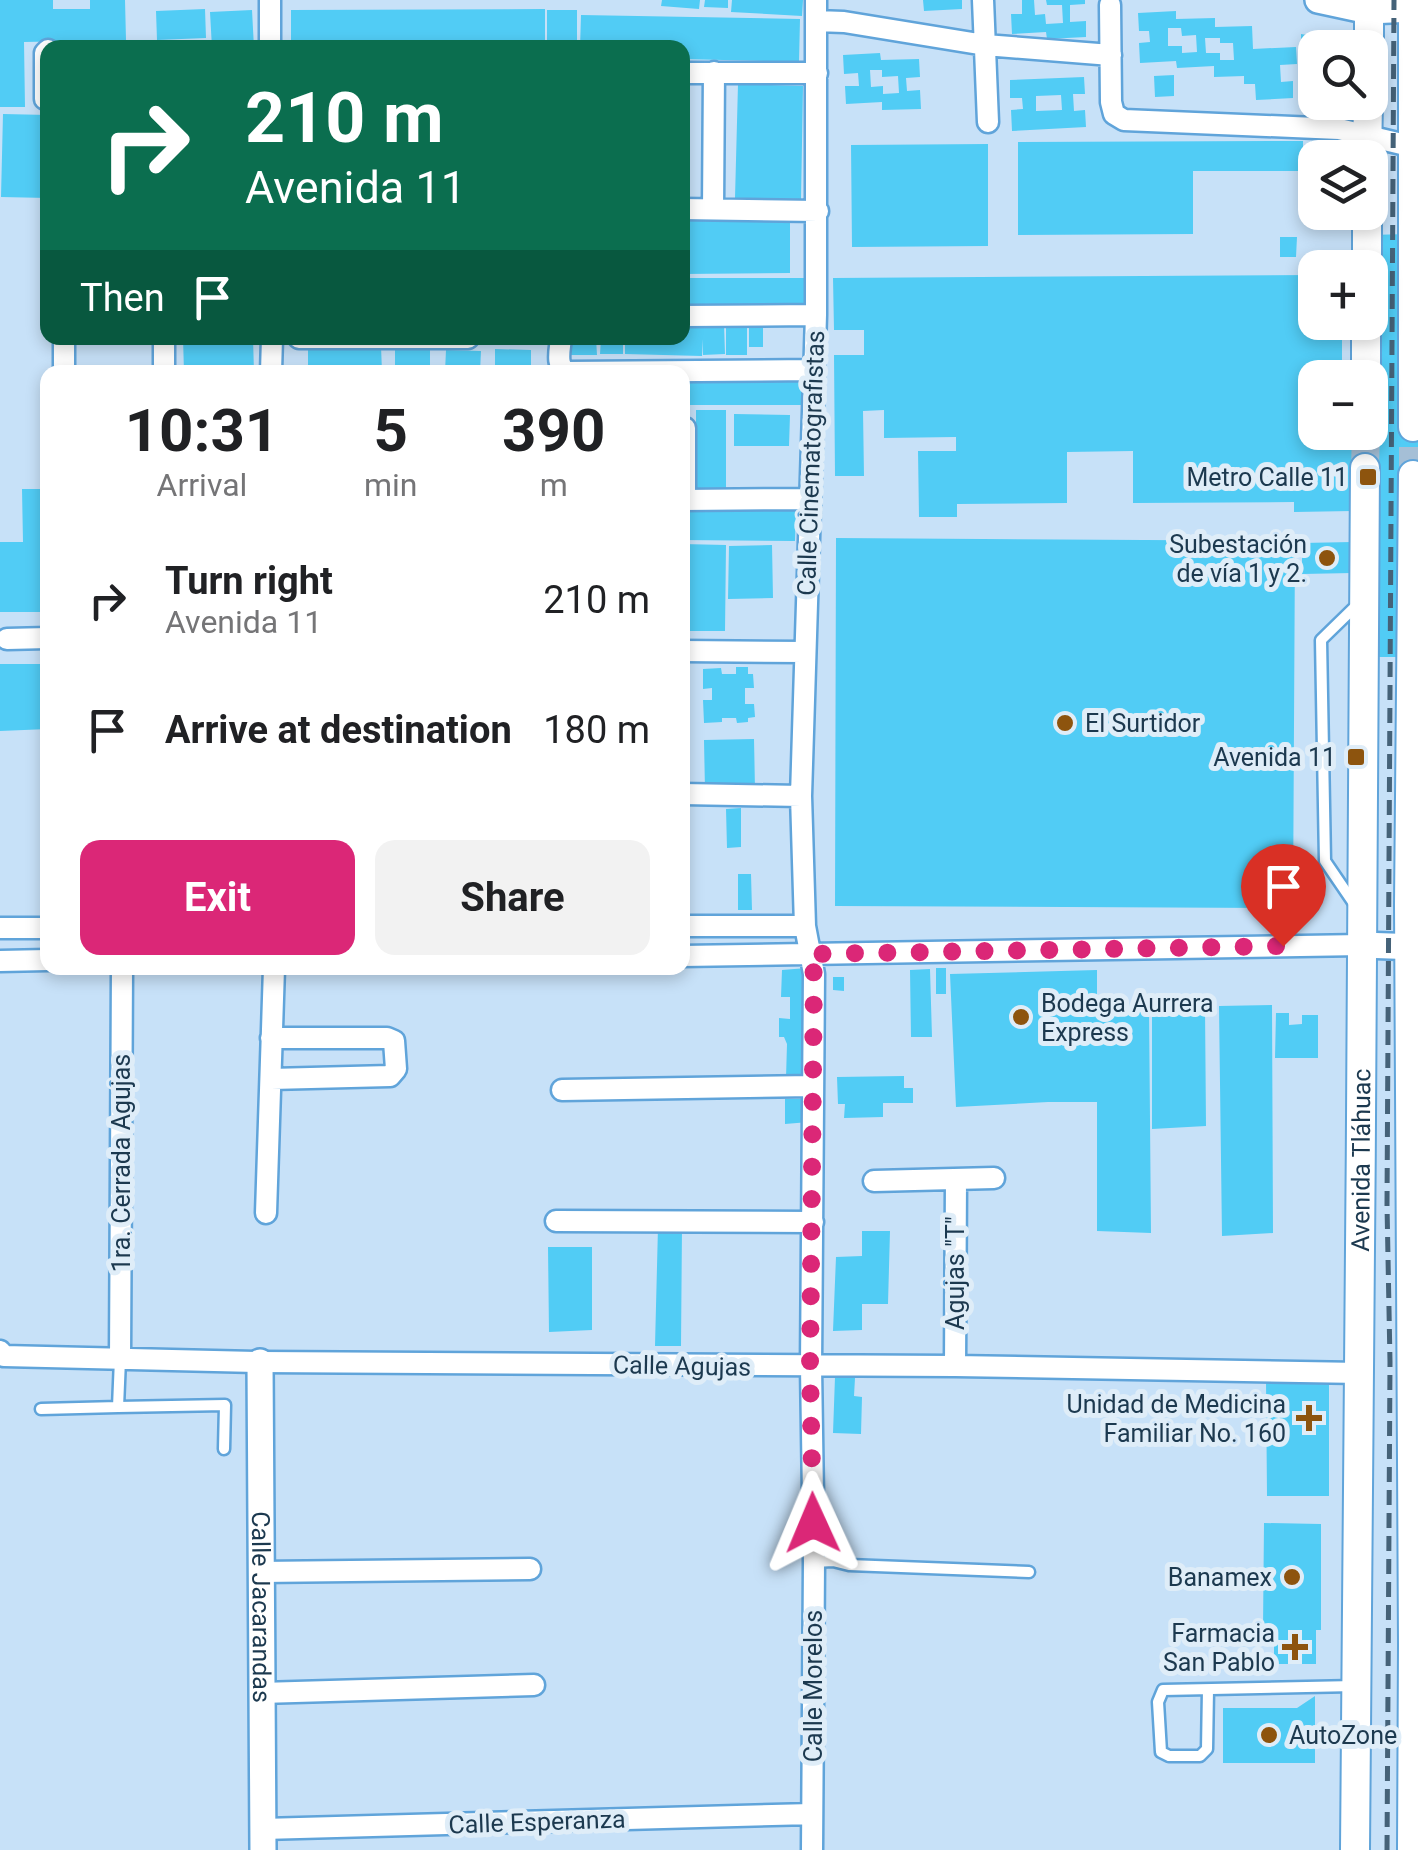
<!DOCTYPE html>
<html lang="en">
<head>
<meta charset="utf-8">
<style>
  :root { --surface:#fff; --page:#f2f2f2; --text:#202124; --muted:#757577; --accent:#db2777 }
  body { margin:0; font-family:Roboto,sans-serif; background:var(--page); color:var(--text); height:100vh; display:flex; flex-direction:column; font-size:38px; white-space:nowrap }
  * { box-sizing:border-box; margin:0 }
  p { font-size:32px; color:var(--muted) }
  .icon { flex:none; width:55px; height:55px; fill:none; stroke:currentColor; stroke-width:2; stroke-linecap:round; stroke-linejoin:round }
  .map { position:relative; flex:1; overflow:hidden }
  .sheet { position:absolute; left:40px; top:365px; width:650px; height:610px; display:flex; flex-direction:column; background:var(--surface); border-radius:20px; box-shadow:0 5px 15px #0003 }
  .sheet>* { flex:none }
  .hud { position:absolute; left:40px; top:40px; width:650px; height:305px; border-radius:20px; box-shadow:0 5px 15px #0003; background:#0b6e4f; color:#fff; overflow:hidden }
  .tools { position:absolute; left:1298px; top:30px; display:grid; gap:20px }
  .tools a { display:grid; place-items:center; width:90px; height:90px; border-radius:20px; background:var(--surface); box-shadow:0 5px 15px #0003; font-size:50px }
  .pin { position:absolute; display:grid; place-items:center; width:85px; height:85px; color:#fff; margin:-102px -42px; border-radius:50% 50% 50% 0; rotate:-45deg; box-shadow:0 0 10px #0007 }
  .pin .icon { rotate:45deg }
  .me { position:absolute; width:110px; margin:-55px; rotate:359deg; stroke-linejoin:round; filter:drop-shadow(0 0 8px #0008) }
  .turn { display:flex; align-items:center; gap:35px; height:210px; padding:0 40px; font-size:45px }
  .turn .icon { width:130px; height:130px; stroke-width:2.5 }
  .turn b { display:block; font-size:70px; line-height:85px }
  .then { display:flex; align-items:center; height:95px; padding:0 40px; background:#0003; gap:20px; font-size:38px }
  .eta { display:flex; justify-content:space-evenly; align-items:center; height:170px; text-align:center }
  .eta b { font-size:60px; font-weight:700; line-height:70px }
  .button { display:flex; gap:20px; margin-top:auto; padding:20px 40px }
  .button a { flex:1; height:115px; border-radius:20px; background:var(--accent); color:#fff; font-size:40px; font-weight:700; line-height:115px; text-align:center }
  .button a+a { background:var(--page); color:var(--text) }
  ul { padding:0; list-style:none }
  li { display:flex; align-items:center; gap:30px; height:130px; padding:0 40px }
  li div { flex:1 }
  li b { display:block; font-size:38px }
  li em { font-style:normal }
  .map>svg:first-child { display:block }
  .building { fill:#51ccf5; fill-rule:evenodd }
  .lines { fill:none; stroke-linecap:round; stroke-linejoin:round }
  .secondary-tunnel { stroke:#a5bfd6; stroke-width:28; stroke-dasharray:28 14; stroke-linecap:butt }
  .service-casing { stroke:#60a4da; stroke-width:15 }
  .minor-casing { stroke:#60a4da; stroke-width:25 }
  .tertiary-casing { stroke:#60a4da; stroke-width:30 }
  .secondary-casing { stroke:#60a4da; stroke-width:32 }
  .service { stroke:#fff; stroke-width:10 }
  .minor { stroke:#fff; stroke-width:20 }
  .tertiary { stroke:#fff; stroke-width:25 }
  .secondary { stroke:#fff; stroke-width:28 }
  .rail { stroke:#456278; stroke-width:5; stroke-dasharray:15 8; stroke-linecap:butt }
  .route { stroke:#db2777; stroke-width:18; stroke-dasharray:0 32.4 }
  .poi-dot { fill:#8d540e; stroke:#dfedf8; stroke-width:4 }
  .labels { text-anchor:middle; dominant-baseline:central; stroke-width:10; stroke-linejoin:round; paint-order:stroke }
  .street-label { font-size:25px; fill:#1c394f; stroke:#dfedf8 }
  .poi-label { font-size:25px; fill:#1c394f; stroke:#dfedf8; text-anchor:end }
</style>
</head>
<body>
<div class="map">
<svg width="1418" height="1850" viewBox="0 0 1418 1850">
  <rect width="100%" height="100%" fill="#c7e1f8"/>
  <path class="building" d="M 0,0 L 53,0 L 53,9 L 90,9 L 90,0 L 125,0 L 126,40 L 24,42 L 25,107 L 0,107 Z
    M 662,0 L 700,0 L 699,9 L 661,6 Z
    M 705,0 L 728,0 L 728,8 L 704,7 Z
    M 732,0 L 803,0 L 802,16 L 731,12 Z
    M 923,0 L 962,0 L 962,9 L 924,11 Z
    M 1022,0 L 1034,0 L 1035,15 L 1045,14 L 1046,24 L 1063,23 L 1062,5 L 1047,5 L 1046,0 L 1085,0 L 1085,4 L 1070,5 L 1070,22 L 1086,21 L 1086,37 L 1047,39 L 1046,32 L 1012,34 L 1011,14 L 1022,14 Z
    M 205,9 L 206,38 L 157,40 L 156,11 Z
    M 545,9 L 545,46 L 291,46 L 291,10 Z
    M 252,10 L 254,48 L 212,48 L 210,12 Z
    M 547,10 L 577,10 L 577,48 L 547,48 Z
    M 1176,11 L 1176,19 L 1215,18 L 1215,27 L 1252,26 L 1253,49 L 1296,47 L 1297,64 L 1280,65 L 1281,82 L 1293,81 L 1293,98 L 1256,100 L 1255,84 L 1244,84 L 1244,76 L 1214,77 L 1214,66 L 1177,68 L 1176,61 L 1140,63 L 1139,43 L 1150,42 L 1149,31 L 1139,31 L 1138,13 ZM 1168,28 L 1181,28 L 1182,36 L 1196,35 L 1197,52 L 1182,53 L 1182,46 L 1168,46 ZM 1205,38 L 1220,38 L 1220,43 L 1233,43 L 1234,60 L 1220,60 L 1220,53 L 1206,53 Z
    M 581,15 L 800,19 L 799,62 L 682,59 L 682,48 L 580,48 Z
    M 1301,34 L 1334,40 L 1334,48 L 1315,48 L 1315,99 L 1302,99 Z
    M 880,53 L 881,60 L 919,59 L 920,77 L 906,78 L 907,91 L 920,90 L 921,109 L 882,110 L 882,102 L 846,104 L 845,86 L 859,86 L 858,73 L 844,74 L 843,55 ZM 870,70 L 882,70 L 882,77 L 898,76 L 899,93 L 883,94 L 883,86 L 871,87 Z
    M 1174,75 L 1174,96 L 1155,97 L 1154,76 Z
    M 1084,77 L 1085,94 L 1073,94 L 1074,111 L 1085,110 L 1086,127 L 1012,131 L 1011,110 L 1023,109 L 1022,98 L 1010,98 L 1010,80 ZM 1061,95 L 1062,110 L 1036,111 L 1036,96 Z
    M 738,84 L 803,86 L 801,199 L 735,198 Z
    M 3,114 L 48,115 L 48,198 L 1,197 Z
    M 1303,141 L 1303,171 L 1193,171 L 1193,234 L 1018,235 L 1018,142 Z
    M 1311,141 L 1339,142 L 1338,158 L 1315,158 L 1315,194 L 1309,194 Z
    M 988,144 L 988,246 L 852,247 L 851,145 Z
    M 790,214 L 790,273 L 682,274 L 682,215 Z
    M 1409,234 L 1418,427 L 1418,475 L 1407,657 L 1370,657 L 1370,468 L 1351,467 L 1352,511 L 1294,512 L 1294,502 L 1133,503 L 1133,451 L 1067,452 L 1067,503 L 957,504 L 957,517 L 919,517 L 918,451 L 956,451 L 956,437 L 884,438 L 884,410 L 863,411 L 864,476 L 835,476 L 834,355 L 864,355 L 864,330 L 834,330 L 833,278 L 1315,275 L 1315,322 L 1342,322 L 1342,378 L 1315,378 L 1315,432 L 1370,432 L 1369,235 Z
    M 1280,237 L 1297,237 L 1296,257 L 1280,257 Z
    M 682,278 L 804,278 L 804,307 L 682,307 Z
    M 747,323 L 747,355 L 726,355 L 726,324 Z
    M 724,324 L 725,354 L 703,355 L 703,339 L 702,356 L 625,354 L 625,338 L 682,338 L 682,325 Z
    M 749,324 L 763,324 L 763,347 L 749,347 Z
    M 183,338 L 253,338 L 254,372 L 184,372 Z
    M 571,338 L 596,338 L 597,355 L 571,355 Z
    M 601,338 L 623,338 L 623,354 L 600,354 Z
    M 308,345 L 381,346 L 382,372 L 308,372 Z
    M 495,349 L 531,350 L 531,372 L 495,372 Z
    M 395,350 L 430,350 L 430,372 L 395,372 Z
    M 446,350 L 481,351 L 480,372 L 445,372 Z
    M 682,380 L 803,380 L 803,405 L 682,405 Z
    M 696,410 L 726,410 L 726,490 L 696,490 Z
    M 734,414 L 790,415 L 789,446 L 734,446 Z
    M 22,489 L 48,489 L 48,612 L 0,612 L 0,542 L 23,542 Z
    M 682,507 L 796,509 L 795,541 L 682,540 Z
    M 836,538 L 1295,541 L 1293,908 L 835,906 Z
    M 1352,542 L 1352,573 L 1302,574 L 1302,543 Z
    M 682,544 L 726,545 L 725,631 L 682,631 Z
    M 772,545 L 773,598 L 728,599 L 729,546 Z
    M 0,664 L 48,664 L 48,729 L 0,731 Z
    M 736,667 L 748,667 L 748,674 L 753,674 L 754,688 L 745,688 L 745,704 L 754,704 L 755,717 L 748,718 L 748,722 L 737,723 L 736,718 L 722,718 L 722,722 L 704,723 L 703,700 L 712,700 L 712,688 L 703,689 L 703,669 L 721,668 L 722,674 L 736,674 Z
    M 754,739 L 755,789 L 705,790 L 704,740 Z
    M 741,808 L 741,847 L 727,848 L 726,809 Z
    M 738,874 L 751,874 L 752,910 L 738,910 Z
    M 807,968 L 807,1079 L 786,1078 L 787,1044 L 784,1037 L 779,1037 L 779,1018 L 790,1019 L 790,997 L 781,997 L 782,970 Z
    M 936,968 L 946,968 L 946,994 L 936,994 Z
    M 930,969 L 932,1037 L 911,1037 L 910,970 Z
    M 1097,970 L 1097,1006 L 1149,1006 L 1151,1233 L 1097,1231 L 1097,1102 L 1048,1102 L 956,1107 L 950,974 Z
    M 833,977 L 844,977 L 844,991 L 833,990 Z
    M 1152,1005 L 1205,1007 L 1206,1126 L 1152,1129 Z
    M 1272,1005 L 1273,1233 L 1222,1236 L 1219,1006 Z
    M 1276,1013 L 1289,1013 L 1289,1025 L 1302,1024 L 1302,1015 L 1318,1015 L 1318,1058 L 1275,1058 Z
    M 904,1076 L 904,1088 L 913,1088 L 913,1103 L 883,1103 L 883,1117 L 844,1118 L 845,1104 L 838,1104 L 837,1077 Z
    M 785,1099 L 809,1099 L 809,1122 L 785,1124 Z
    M 658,1227 L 682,1227 L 681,1346 L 655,1346 Z
    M 862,1231 L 890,1231 L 888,1304 L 862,1304 L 862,1330 L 833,1331 L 836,1257 L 862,1256 Z
    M 548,1247 L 592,1247 L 592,1330 L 549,1332 Z
    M 835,1377 L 855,1378 L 854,1396 L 862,1397 L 861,1434 L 833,1433 Z
    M 1266,1380 L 1329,1380 L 1329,1496 L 1267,1496 Z
    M 1264,1523 L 1321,1524 L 1321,1630 L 1316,1630 L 1316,1664 L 1274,1664 L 1274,1630 L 1263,1630 Z
    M 1315,1696 L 1315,1763 L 1223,1763 L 1223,1708 L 1297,1708 Z"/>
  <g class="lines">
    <path class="secondary-tunnel" d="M 1365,468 L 1366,432
      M 1413,475 L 1413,427"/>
    <defs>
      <path id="service" d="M 1355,905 L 1325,861 L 1321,640 L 1360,602
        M 118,1407 L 225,1405 L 224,1449
        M 41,1409 L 118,1407 L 120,1359
        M 814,1562 L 833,1561 L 849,1565 L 1029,1572
        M 1208,1690 L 1207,1749 L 1200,1756 L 1169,1756 L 1161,1752 L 1158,1702 L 1163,1690 L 1355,1686"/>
      <path id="minor" d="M 983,0 L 988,122
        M 1110,5 L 1111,102 L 1114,114 L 1124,120 L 1339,129 L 1414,147
        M 816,21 L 844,22 L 985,45 L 1111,55
        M 270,48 L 270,0
        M 682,73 L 817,73
        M 45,99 L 45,53 L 48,50
        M 682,209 L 818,211
        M 713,209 L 714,72
        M 682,316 L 816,315
        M 299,338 L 468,338
        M 561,338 C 560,349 555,367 567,372 L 814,370
        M 64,372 L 64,338
        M 164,372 L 164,338
        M 271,372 L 272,338
        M 682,500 L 809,499
        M 685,500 L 685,428
        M 7,639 L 48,638
        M 682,651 L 805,652
        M 682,794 L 801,796
        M 682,926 L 805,926
        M 0,928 L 48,928
        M 682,956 L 1362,945
        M 0,961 L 48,960
        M 271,1079 L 390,1076 L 396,1069 L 394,1041 L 387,1038 L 271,1038
        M 562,1090 L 812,1086
        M 874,1181 L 994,1178
        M 266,1213 L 274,968
        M 556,1221 L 813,1222
        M 0,1351 L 4,1356 L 260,1362 L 955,1366 L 1361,1373
        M 120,1359 L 122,968
        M 955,1366 L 956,1179
        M 260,1572 L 530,1569
        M 261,1693 L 534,1685
        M 263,1829 L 812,1814
        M 812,1850 L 814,1562 L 811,1367 L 814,974 L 805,926 L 801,796 L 816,315 L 816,0"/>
      <g id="tertiary">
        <path d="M 1318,0 L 1369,11 L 1413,9"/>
        <path d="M 1362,945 L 1418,947"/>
        <path id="s1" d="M 260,1362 L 263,1850"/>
      </g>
      <g id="secondary">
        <path d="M 1369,48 L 1369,0"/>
        <path d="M 1367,158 L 1368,102"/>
        <path d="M 1367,268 L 1367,212"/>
        <path d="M 1366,378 L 1366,322"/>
        <path d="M 1413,427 L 1413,0"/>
        <path id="s2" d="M 1355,1850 C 1360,1389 1362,929 1365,468"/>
        <path d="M 1412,1850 L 1413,1645 L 1409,904 L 1413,475"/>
      </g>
    </defs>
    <use href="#service" class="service-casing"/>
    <use href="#minor" class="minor-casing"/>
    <use href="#tertiary" class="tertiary-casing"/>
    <use href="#secondary" class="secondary-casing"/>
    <use href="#service" class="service"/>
    <use href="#minor" class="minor"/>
    <use href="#tertiary" class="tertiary"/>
    <use href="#secondary" class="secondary"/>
    <path class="rail" d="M 1387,1850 L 1390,1362 L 1387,1205 L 1394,0"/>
  </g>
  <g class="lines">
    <path class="route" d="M 813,1523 L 810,1367 L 814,974 L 809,954 L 1283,946"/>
  </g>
  <g class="poi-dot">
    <rect x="1358" y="467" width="20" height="20" rx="5"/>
    <circle cx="1327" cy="558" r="10"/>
    <circle cx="1065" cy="723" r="10"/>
    <rect x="1346" y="747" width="20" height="20" rx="5"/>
    <circle cx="1021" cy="1017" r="10"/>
    <path d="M1304 1403h10v10h10v10h-10v10h-10v-10h-10v-10h10z"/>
    <circle cx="1292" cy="1577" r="10"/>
    <path d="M1290 1632h10v10h10v10h-10v10h-10v-10h-10v-10h10z"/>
    <circle cx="1269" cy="1735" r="10"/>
  </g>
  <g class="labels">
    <g class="street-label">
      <text transform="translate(811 463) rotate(-88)">Calle Cinematografistas</text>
      <text stroke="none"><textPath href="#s2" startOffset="690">Avenida Tláhuac</textPath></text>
      <text transform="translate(121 1163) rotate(-90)">1ra. Cerrada Agujas</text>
      <text transform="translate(955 1273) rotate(-90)">Agujas "T"</text>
      <text transform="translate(682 1366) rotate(1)">Calle Agujas</text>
      <text stroke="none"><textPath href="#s1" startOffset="245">Calle Jacarandas</textPath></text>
      <text transform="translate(813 1686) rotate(-90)">Calle Morelos</text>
      <text transform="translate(537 1822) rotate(-2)">Calle Esperanza</text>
    </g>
    <g class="poi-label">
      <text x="1348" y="477">Metro Calle 11</text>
      <text x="1307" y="544">Subestación<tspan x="1307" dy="29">de vía 1 y 2.</tspan></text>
      <text x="1085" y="723" text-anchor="start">El Surtidor</text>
      <text x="1336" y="757">Avenida 11</text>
      <text x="1041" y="1003" text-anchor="start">Bodega Aurrera<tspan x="1041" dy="29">Express</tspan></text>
      <text x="1286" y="1404">Unidad de Medicina<tspan x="1286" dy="29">Familiar No. 160</tspan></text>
      <text x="1272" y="1577">Banamex</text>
      <text x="1275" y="1633">Farmacia<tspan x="1275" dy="29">San Pablo</tspan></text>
      <text x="1289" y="1735" text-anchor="start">AutoZone</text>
    </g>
  </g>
</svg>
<div class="tools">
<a><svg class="icon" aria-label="search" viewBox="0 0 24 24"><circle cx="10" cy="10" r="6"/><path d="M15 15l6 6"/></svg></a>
<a><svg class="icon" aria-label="layers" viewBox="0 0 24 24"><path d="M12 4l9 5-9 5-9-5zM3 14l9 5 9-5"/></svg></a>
<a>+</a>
<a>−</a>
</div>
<div class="pin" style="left:1283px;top:946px;background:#d93025"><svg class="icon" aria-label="arrive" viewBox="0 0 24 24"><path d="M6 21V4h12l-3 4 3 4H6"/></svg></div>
<svg class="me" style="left:813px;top:1523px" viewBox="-20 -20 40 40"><path d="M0-17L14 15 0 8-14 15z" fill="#db2777" stroke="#fff" stroke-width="4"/></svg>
<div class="hud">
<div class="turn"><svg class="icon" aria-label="right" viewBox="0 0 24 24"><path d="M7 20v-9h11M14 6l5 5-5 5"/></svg><div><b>210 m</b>Avenida 11</div></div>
<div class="then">Then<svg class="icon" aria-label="arrive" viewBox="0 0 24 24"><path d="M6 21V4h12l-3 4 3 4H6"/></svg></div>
</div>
<section class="sheet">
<div class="eta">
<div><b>10:31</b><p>Arrival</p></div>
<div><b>5</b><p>min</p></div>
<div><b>390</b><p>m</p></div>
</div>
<ul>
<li><svg class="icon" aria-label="right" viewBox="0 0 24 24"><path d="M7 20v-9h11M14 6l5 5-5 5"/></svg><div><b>Turn right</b><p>Avenida 11</p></div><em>210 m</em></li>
<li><svg class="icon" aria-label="arrive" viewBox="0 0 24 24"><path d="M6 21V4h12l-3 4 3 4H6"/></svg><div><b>Arrive at destination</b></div><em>180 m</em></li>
</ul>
<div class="button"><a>Exit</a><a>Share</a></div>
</section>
</div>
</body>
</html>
